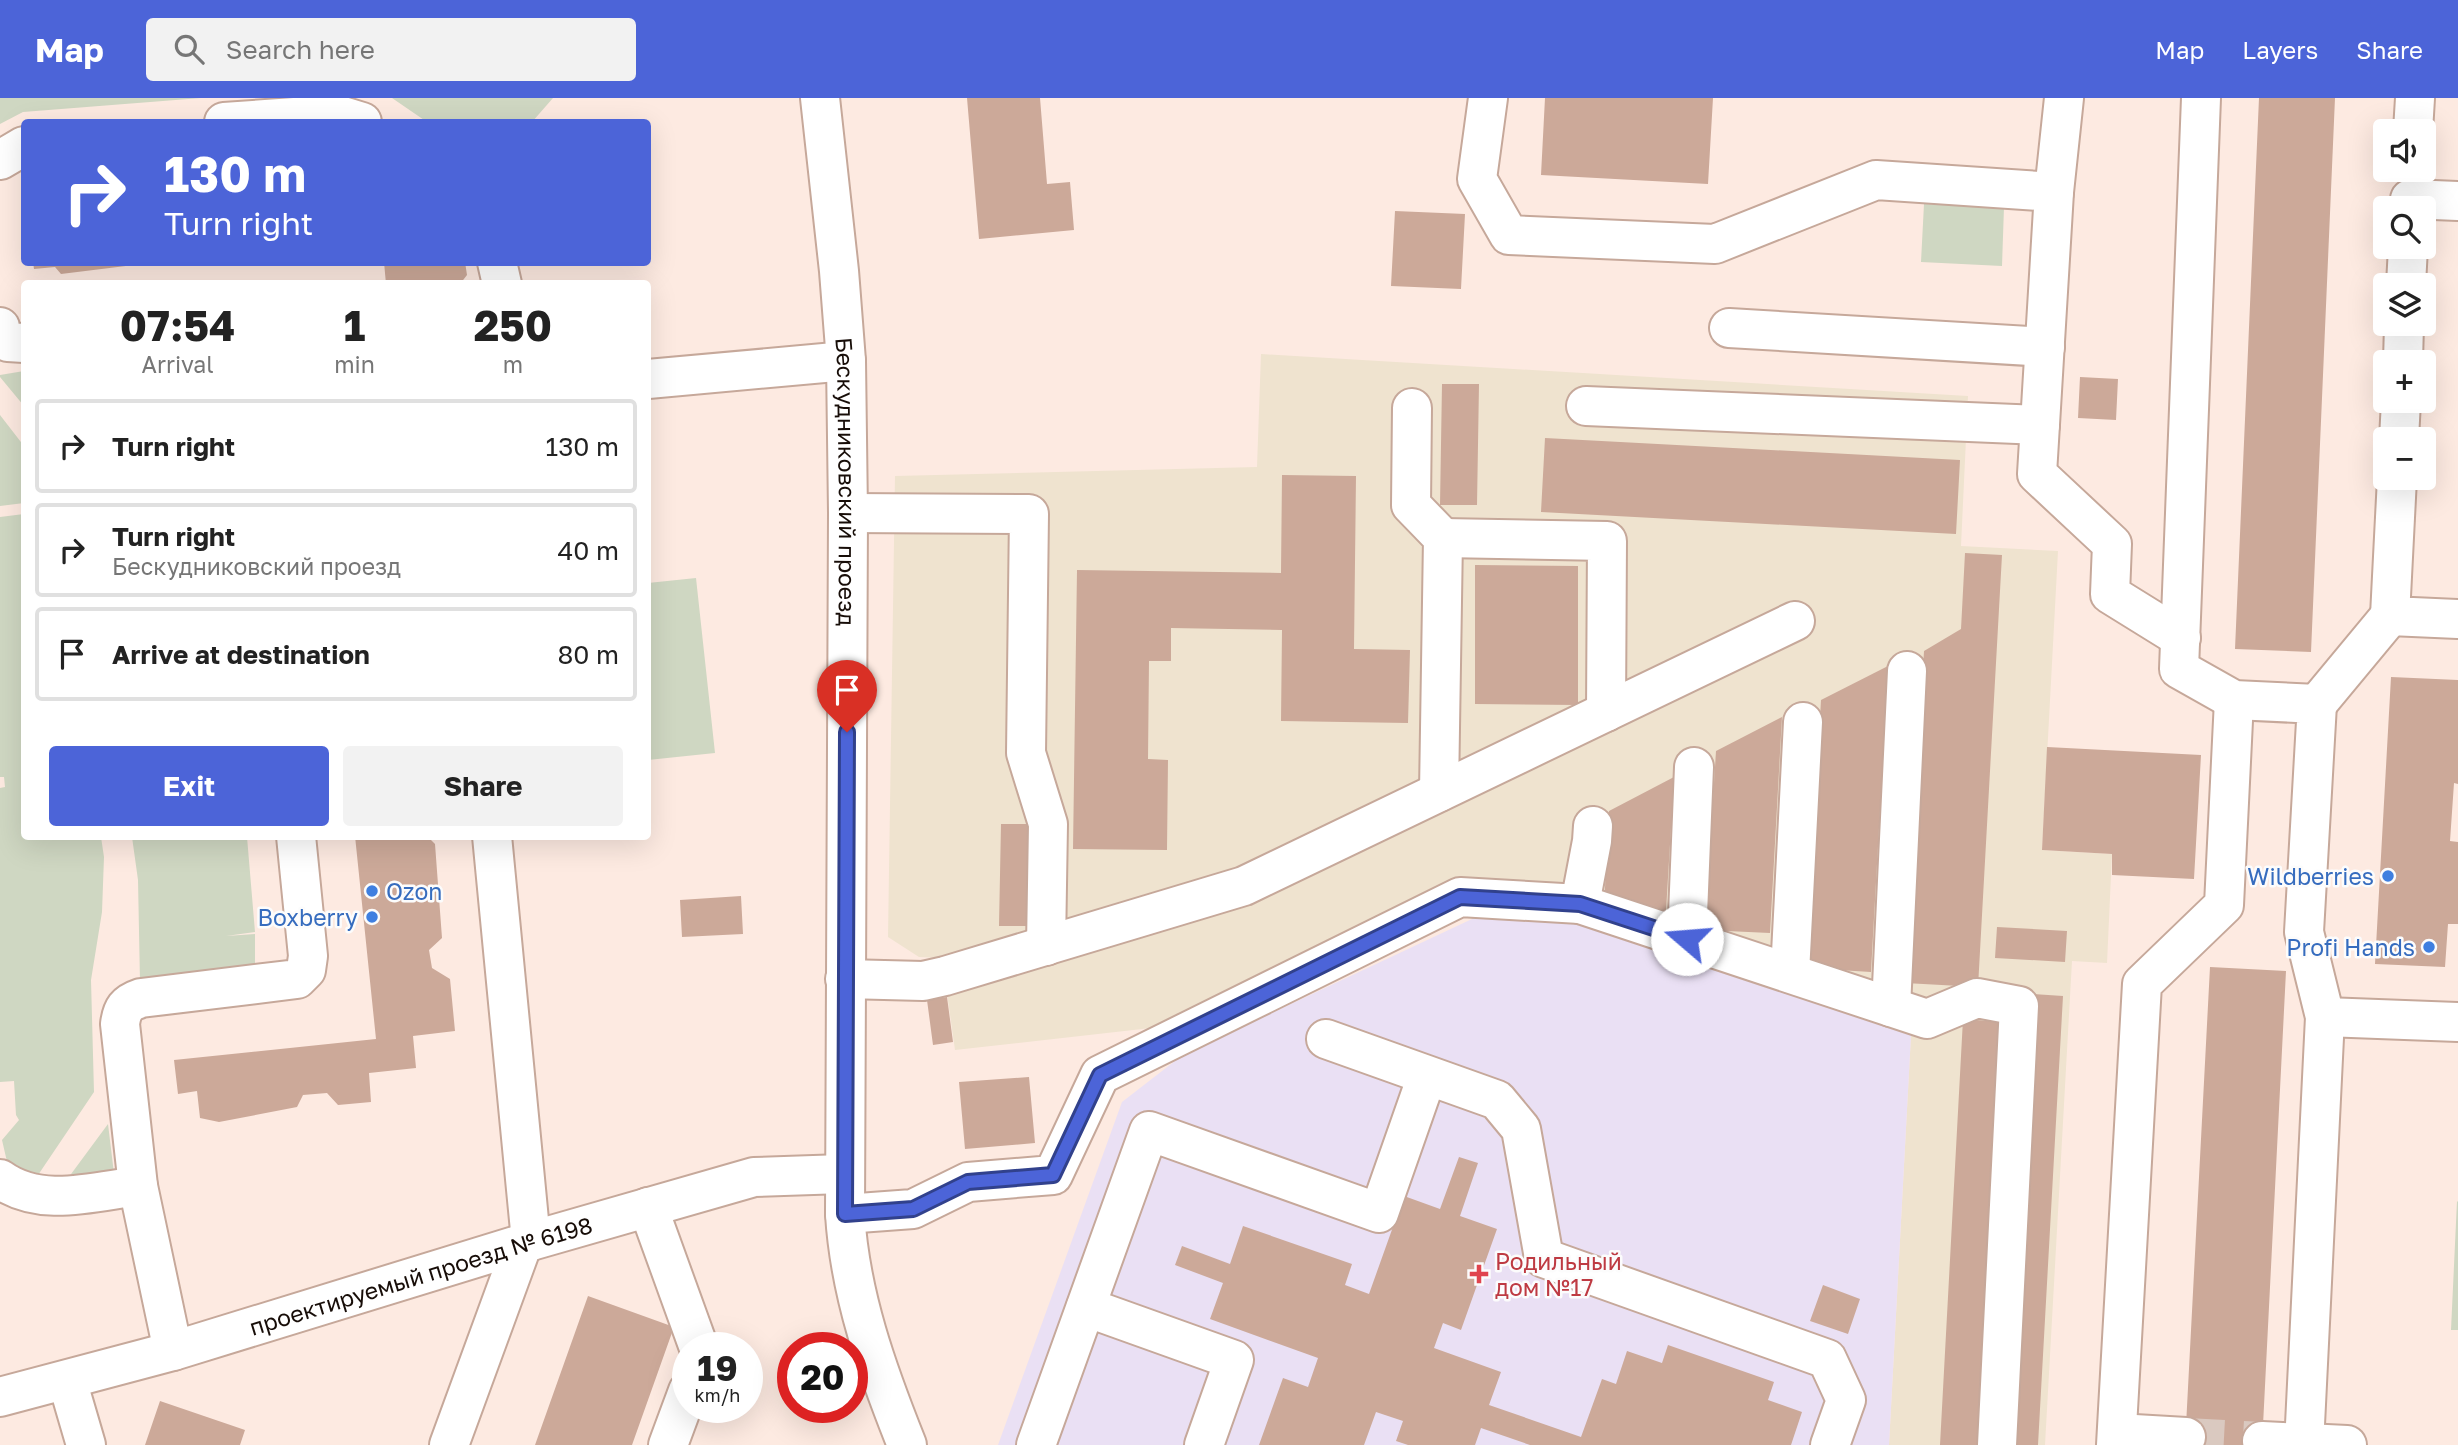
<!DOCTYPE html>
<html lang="en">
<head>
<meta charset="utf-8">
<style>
  :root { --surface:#fff; --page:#f2f2f2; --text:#222; --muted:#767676; --line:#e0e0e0; --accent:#4c64d8 }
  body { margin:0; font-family:"Golos Text",sans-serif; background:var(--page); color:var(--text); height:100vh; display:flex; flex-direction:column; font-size:26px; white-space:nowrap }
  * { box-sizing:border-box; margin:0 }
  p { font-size:23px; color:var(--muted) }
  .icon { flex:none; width:38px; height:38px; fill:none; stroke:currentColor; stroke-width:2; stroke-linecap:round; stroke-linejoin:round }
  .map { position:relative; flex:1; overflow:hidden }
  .side { position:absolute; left:21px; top:182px; width:630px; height:560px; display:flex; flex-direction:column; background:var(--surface); border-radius:7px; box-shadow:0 7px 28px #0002 }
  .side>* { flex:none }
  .banner { position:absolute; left:21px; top:21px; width:630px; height:147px; border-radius:7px; box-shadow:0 7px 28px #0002; background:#4c64d8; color:#fff; overflow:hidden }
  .fabs { position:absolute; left:2373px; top:21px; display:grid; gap:14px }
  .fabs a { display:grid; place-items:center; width:63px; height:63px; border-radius:7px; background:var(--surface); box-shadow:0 7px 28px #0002; font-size:35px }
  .speed { position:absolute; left:672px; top:1234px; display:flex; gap:14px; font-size:35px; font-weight:700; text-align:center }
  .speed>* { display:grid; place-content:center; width:91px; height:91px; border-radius:50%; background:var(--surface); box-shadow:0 7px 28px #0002; line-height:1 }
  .speed small { font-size:18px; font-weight:400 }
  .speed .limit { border:10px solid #d22; background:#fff; color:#111 }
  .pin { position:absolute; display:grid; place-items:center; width:60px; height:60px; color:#fff; margin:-72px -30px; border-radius:50% 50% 50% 0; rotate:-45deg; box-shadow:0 0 7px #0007 }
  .pin .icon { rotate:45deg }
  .me { position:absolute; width:77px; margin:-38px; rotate:288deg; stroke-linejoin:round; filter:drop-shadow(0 0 5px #0008) }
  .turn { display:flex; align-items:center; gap:24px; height:147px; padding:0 28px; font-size:32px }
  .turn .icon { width:91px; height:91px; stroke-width:2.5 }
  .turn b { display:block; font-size:49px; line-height:60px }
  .eta { display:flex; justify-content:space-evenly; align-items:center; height:119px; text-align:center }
  .eta b { font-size:42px; font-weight:700; line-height:49px }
  .button { display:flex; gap:14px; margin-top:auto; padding:14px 28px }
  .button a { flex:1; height:80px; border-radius:7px; background:var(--accent); color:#fff; font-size:28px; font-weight:700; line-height:80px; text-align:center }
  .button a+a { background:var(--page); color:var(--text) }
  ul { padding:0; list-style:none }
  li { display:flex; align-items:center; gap:21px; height:94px; margin:0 14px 10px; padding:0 14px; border:4px solid var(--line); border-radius:7px }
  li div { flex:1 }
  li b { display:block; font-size:26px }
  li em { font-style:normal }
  header { display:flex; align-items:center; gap:42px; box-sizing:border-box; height:98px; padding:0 35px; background:var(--accent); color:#fff }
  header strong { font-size:33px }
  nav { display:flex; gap:38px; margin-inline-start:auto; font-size:24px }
  .search { width:490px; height:63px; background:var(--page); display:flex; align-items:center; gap:18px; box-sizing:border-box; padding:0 24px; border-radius:7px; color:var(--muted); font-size:26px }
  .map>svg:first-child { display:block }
  .industrial { fill:#efe3cf }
  .medical { fill:#eae0f4 }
  .green { fill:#cfd7c2 }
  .building { fill:#cca999 }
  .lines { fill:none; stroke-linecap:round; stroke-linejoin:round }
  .minor-tunnel { stroke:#dac9c0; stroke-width:38; stroke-dasharray:38 19; stroke-linecap:butt }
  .minor-casing { stroke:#c6a89a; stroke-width:42 }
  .minor { stroke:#fff; stroke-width:38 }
  .route-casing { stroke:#31418c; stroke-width:18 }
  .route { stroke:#4c64d8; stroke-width:12 }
  .shop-dot { fill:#3f7fe0; stroke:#fcfcfc; stroke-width:2.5 }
  .health-dot { fill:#e0444e; stroke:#fcfcfc; stroke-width:2.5 }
  .labels { text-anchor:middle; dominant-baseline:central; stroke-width:5; stroke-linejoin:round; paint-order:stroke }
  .street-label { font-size:23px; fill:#170d08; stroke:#fcfcfc }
  .shop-label { font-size:23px; fill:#366cbe; stroke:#fcfcfc; text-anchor:end }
  .health-label { font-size:23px; fill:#be3a42; stroke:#fcfcfc; text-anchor:start }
</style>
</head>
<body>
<header>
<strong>Map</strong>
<div class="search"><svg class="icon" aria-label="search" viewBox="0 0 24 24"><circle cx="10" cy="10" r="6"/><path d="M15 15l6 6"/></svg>Search here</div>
<nav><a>Map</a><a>Layers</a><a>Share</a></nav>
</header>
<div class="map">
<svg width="2458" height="1347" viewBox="0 0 2458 1347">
  <rect width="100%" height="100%" fill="#fdeae1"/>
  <path class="industrial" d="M 1261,256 L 1968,298 L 1961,448 L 2058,453 L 2042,752 L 2112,756 L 2107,865 L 2072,863 L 2045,1347 L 1889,1347 L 1911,937 L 1544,819 L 1472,821 L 1457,780 L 1151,930 L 955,952 L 942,860 L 919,859 L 888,839 L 895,378 L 1257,369 Z"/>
  <path class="medical" d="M 1544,819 L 1579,823 L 1911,937 L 1889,1347 L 998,1347 L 1122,1004 L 1184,956 L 1472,821 Z"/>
  <path class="green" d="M 0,0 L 201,0 L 23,14 L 0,26 Z
    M 392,0 L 553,0 L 532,24 L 427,24 Z
    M 1924,106 L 2004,109 L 2002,168 L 1921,164 Z
    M 24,273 L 24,308 L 0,279 L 0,277 Z
    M 0,317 L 24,348 L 24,405 L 0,408 Z
    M 24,416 L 24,738 L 101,739 L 104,759 L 102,814 L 91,882 L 94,994 L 34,1083 L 8,1068 L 2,1042 L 19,1022 L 16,1017 L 14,983 L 0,984 L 0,690 L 5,689 L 4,679 L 0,679 L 0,419 Z
    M 696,480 L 715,655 L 648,662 L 648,485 Z
    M 132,739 L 247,739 L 255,834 L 226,838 L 255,836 L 255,870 L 140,884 L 138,782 Z
    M 108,1026 L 115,1084 L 60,1091 Z
    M 2457,1103 L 2458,1104 L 2458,1232 L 2451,1232 Z"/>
  <path class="building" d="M 967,0 L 1040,0 L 1047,86 L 1070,84 L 1074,132 L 979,141 Z
    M 1545,0 L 1713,0 L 1708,86 L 1541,77 Z
    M 2259,0 L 2335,0 L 2311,554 L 2235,551 Z
    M 1395,113 L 1465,116 L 1461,191 L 1391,188 Z
    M 33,164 L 142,164 L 142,166 L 61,176 L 55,169 L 34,171 Z
    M 384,164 L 465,164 L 467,177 L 460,186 L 386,186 Z
    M 2080,279 L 2118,281 L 2116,322 L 2078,320 Z
    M 1442,286 L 1479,286 L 1477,407 L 1440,407 Z
    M 1545,340 L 1960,362 L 1956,436 L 1541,414 Z
    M 1282,377 L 1356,378 L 1354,551 L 1410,552 L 1408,625 L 1281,623 L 1282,532 L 1171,530 L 1171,563 L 1149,563 L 1148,661 L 1168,662 L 1167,752 L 1073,751 L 1077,472 L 1281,475 Z
    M 1965,455 L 2002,457 L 1978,889 L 1905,885 L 1924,553 L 1961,531 Z
    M 1475,467 L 1578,468 L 1578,607 L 1475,606 Z
    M 1888,568 L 1871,874 L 1806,870 L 1821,602 Z
    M 2391,579 L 2458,582 L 2458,686 L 2454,685 L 2450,743 L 2458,744 L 2458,826 L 2448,826 L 2445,869 L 2375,866 Z
    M 1782,619 L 1770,835 L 1705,832 L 1716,653 Z
    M 2047,649 L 2201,657 L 2194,781 L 2112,777 L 2112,756 L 2042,752 Z
    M 1674,679 L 1666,813 L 1604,809 L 1609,713 Z
    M 1001,726 L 1029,726 L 1027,828 L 999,828 Z
    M 355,738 L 427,738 L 435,746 L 442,840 L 429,852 L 432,870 L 450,881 L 455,933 L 413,938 L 416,970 L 369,975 L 371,1004 L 338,1007 L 327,995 L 303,997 L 297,1009 L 219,1024 L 200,1020 L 197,993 L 178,996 L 174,962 L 376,941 Z
    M 741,798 L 743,836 L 682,839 L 680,802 Z
    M 1997,829 L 2067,833 L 2065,864 L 1995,860 Z
    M 2210,869 L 2286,873 L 2262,1347 L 2185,1347 Z
    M 2033,896 L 2063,898 L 2038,1347 L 2009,1347 Z
    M 947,899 L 953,944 L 933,947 L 927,902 Z
    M 1963,921 L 2003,924 L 1979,1347 L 1940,1347 Z
    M 1029,979 L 1035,1045 L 965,1051 L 959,984 Z
    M 1459,1059 L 1478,1065 L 1460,1118 L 1497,1131 L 1461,1232 L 1443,1225 L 1434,1250 L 1501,1274 L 1489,1307 L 1581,1339 L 1602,1281 L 1616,1286 L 1627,1253 L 1662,1265 L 1668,1247 L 1774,1284 L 1768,1302 L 1802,1314 L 1791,1347 L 1530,1347 L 1481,1330 L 1475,1347 L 1408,1347 L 1396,1343 L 1403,1323 L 1376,1314 L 1364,1347 L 1259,1347 L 1283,1280 L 1308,1289 L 1318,1260 L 1210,1221 L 1223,1185 L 1175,1167 L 1182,1148 L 1230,1166 L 1243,1128 L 1352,1166 L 1345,1187 L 1369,1196 L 1404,1098 L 1440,1111 Z
    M 1823,1187 L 1860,1201 L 1848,1236 L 1810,1223 Z
    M 588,1198 L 674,1229 L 632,1347 L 535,1347 Z
    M 160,1303 L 245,1332 L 240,1347 L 145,1347 Z"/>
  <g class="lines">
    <path class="minor-tunnel" d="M 2186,1339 L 2262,1343"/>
    <defs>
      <g id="minor">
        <path id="s1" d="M 820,0 L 839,173 L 846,263 L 848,415 L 845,1116 C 850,1197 877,1272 907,1347"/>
        <path d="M 1488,0 L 1477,81 L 1509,137 L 1715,146 L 1876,82 L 2054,94"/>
        <path d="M 2064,0 L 2054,94 L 2037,376 L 2112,446 L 2110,496 L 2181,540"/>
        <path d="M 2201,0 L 2179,571 L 2234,602 L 2317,606 L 2304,834 L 2325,919 L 2304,1347"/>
        <path d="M 224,24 L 336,16 L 362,24"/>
        <path d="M 2413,33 L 2415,0"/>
        <path d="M 0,62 L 24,48"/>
        <path d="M 2410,101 L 2458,103"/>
        <path d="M 497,164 L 502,186"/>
        <path d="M 2406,187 L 2408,149"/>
        <path d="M 0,229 L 1,237 L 8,244 L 24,245"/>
        <path d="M 1729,230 L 2045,249"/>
        <path d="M 2403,264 L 2404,226"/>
        <path d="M 648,281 L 846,263"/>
        <path d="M 1586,308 L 2040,327"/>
        <path d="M 1412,310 L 1411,407 L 1443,440 L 1439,694"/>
        <path d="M 2399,341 L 2401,303"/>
        <path d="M 2397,380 L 2390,518 L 2458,521"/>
        <path d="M 848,415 L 1029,416 L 1026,655 L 1048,726 L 1046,848"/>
        <path d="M 1443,440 L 1607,443 L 1606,614"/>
        <path d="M 2317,606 L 2390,518"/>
        <path d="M 492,738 L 531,1143"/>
        <path d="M 1580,806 L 1592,743 L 1593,728"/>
        <path d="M 1687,841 L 1694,669"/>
        <path d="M 1790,875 L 1803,624"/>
        <path d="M 845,881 L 923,883 L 945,878 L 1244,788 L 1795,523"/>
        <path d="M 1891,909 L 1907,573"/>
        <path d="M 2325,919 L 2458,924"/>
        <path d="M 1326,941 L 1497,1002 L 1521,1031 L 1544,1160 L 1827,1261 L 1846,1302 L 1830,1347"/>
        <path d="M 0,1081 C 40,1110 92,1094 138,1088"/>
        <path d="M 648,1109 L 699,1250"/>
        <path d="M 845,1116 L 913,1111 L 968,1084 L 1053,1077 L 1100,977 L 1460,799 L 1580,806 L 1927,921 L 1977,900 L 2019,908 L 1997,1347"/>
        <path d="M 1086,1209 L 1234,1262 L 1204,1347"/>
        <path d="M 173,1253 L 138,1088 L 120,926 C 122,911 126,905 141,900 L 297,881 L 306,872 L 308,858 L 296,738"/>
        <path d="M 67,1282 L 86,1347"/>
        <path id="s2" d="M 0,1299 L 173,1253 L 531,1143 L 754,1079 L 843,1076"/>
        <path d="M 2117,1335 L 2186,1339"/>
        <path d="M 2262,1343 L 2347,1347"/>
        <path d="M 449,1347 L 523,1145"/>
        <path d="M 668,1347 L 688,1293"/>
        <path d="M 1036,1347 L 1149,1033 L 1379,1115 L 1427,978"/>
        <path d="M 2116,1347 L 2142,886 L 2224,807 L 2234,602"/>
      </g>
    </defs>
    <use href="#minor" class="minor-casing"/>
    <use href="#minor" class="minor"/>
  </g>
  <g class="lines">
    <defs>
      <path id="route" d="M 847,634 L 845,1116 L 913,1111 L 968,1084 L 1053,1077 L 1100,977 L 1460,799 L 1580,806 L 1687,841"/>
    </defs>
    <use href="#route" class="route-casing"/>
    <use href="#route" class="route"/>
  </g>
  <g class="shop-dot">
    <circle cx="2388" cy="778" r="7"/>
    <circle cx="372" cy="793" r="7"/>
    <circle cx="372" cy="819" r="7"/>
    <circle cx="2429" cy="849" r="7"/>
  </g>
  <path class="health-dot" d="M1475.5 1165.5h7v7h7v7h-7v7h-7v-7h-7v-7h7z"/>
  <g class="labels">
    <g class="street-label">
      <text stroke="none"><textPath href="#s1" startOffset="385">Бескудниковский проезд</textPath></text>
      <text stroke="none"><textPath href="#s2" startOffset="438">проектируемый проезд № 6198</textPath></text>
    </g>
    <g class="shop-label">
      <text x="2374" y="778">Wildberries</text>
      <text x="386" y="793" text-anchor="start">Ozon</text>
      <text x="358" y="819">Boxberry</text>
      <text x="2415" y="849">Profi Hands</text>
    </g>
    <g class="health-label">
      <text x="1495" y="1163">Родильный<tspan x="1495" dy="26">дом №17</tspan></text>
    </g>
  </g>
</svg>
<div class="fabs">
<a><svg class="icon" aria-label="sound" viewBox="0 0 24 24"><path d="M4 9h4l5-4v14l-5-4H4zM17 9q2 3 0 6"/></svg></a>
<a><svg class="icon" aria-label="search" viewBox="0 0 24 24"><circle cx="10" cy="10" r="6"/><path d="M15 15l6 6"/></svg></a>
<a><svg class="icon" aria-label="layers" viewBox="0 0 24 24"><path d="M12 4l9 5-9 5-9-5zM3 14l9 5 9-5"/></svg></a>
<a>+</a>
<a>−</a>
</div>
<div class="speed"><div>19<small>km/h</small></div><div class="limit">20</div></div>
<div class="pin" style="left:847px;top:634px;background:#d93025"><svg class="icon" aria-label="arrive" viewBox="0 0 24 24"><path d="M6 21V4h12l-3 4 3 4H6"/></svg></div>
<svg class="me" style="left:1687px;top:841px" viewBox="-20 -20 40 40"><circle r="19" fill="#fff"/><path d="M0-13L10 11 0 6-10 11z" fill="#4c64d8"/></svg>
<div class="banner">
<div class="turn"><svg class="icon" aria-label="right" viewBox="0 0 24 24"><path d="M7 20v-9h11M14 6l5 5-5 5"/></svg><div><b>130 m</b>Turn right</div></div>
</div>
<section class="side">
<div class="eta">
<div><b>07:54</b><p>Arrival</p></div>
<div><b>1</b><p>min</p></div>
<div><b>250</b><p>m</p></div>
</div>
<ul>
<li><svg class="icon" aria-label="right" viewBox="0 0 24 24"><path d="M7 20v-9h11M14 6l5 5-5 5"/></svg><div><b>Turn right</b></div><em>130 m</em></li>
<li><svg class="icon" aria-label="right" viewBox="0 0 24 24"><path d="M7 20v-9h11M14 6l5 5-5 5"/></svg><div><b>Turn right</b><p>Бескудниковский проезд</p></div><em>40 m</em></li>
<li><svg class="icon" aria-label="arrive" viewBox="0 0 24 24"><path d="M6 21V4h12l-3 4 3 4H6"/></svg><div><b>Arrive at destination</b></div><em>80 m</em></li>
</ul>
<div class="button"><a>Exit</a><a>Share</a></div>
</section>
</div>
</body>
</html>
